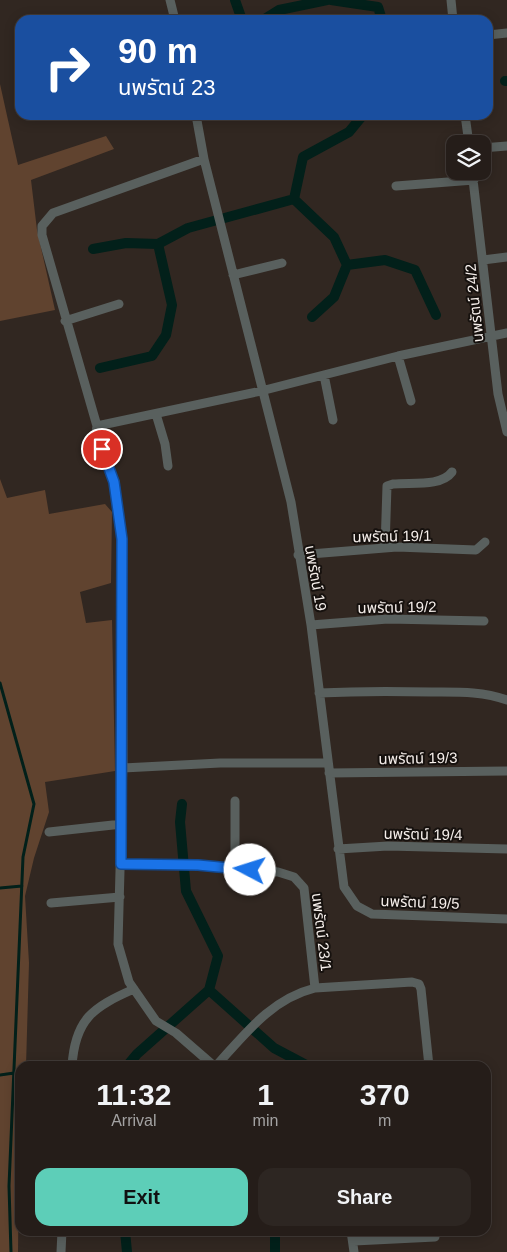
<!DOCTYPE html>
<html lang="en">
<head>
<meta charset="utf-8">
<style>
  :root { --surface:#251d19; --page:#2d2622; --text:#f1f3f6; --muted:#a3a2a2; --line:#423b38; --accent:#5dceb8 }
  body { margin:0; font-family:Helvetica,"Noto Sans Thai",sans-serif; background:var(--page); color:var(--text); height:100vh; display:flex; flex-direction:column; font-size:19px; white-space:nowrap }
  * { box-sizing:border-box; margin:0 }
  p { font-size:16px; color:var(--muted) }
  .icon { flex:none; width:28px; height:28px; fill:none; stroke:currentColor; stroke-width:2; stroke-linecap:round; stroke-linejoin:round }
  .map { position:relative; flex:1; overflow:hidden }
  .drawer { position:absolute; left:15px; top:1061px; width:476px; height:175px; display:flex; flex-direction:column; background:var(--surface); border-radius:15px; box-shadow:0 2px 12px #0003,0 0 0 1px var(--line) }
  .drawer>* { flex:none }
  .banner { position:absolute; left:15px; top:15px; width:478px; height:105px; border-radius:15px; box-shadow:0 2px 12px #0003,0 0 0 1px var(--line); background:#1a4fa0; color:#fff; overflow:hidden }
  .tools { position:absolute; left:446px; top:135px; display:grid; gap:10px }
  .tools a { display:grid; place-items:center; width:45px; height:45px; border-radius:10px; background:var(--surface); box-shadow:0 2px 12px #0003,0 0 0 1px var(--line); font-size:25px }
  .pin { position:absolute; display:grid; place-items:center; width:42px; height:42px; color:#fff; margin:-21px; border:2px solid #fff; border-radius:50%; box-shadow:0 1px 5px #0007 }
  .me { position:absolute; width:55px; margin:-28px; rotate:275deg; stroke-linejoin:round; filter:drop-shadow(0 0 4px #0008) }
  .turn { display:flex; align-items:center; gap:18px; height:105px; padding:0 20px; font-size:22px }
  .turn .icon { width:65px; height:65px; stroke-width:2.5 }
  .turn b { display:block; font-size:35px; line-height:42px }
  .eta { display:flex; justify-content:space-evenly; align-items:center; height:85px; text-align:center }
  .eta b { font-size:30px; font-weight:700; line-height:35px }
  .action { display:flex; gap:10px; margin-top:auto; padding:10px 20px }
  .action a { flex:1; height:58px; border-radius:15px; background:var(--accent); color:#111; font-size:20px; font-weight:700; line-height:58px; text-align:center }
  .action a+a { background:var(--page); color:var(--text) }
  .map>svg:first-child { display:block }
  .green { fill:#60432f }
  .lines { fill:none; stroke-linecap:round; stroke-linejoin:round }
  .stream { stroke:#02201a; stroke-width:3 }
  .canal { stroke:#02201a; stroke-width:10 }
  .street { stroke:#59605e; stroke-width:9 }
  .route-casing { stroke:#114b97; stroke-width:12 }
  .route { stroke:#1a73e8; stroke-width:9 }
  .labels { text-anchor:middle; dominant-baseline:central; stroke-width:4; stroke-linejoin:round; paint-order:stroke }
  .street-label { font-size:15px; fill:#f6efeb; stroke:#16110e }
</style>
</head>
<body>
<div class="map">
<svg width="507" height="1252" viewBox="0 0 507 1252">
  <rect width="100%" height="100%" fill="#312721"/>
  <path class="green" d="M 0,84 L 18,165 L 106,136 L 114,149 L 31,180 L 37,230 L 55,310 L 0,321 Z
    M 0,479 L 7,498 L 45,490 L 49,514 L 105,504 L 112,512 L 111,583 L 80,592 L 86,623 L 112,620 L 115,771 L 45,782 L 49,812 L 34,858 L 25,896 L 29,963 L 26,1066 L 20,1066 L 18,1252 L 0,1252 Z"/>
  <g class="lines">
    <path class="stream" d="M 0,683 L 34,804 L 23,857 L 9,1186 L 11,1252
      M 0,888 L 22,886
      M 0,1075 L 14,1073"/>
    <path class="canal" d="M 235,0 L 242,20
      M 331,0 L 378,7 L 382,20
      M 263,20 L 279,10 L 327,0
      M 505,81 L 507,81
      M 93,249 L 126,243 L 158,244
      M 347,265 L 385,260 L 415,270 L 436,315
      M 312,317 L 334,297 L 347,265 L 334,237 L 294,199 L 303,157 L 349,132 L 363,115
      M 100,368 L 152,356 L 166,335 L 172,305 L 158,244 L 188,228 L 294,199
      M 209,990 L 274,1048 L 308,1066
      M 127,1066 L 137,1054 L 209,990 L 218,956 L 186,891 L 180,822 L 182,804
      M 125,1231 L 127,1252
      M 275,1231 L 275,1252"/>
    <path class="street" d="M 170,0 L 175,20
      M 451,0 L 453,20
      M 488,35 L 507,33
      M 196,115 L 204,159 L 291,502 L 311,625 L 344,887 L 357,906 L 372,914 L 507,919
      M 465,115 L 469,144
      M 482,148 L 507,146
      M 204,159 L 53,213 L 42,226 L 42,235 L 97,426 L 96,433 L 115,482 L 122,539 L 123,761 L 118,944 L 129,982 L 156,1021 L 176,1033 L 214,1066
      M 472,171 L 498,394 L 507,432
      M 396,186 L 474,180
      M 483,260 L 507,257
      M 233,275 L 282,263
      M 65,321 L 119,304
      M 398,356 L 411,401
      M 324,375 L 333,420
      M 156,414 L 165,444 L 168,466
      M 97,426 L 261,391 L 398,356 L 507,333
      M 385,548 L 387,486 L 393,484 C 411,482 441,487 452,472
      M 298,555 L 397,547 L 476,550 L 485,542
      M 311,625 L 388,619 L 484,621
      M 319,693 C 357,691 393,691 431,692 C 457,692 483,691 507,700
      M 123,768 L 220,763 L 328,763
      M 329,773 L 507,771
      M 235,801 L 235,868
      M 49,832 L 122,824
      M 338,849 L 388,846 L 507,849
      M 121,864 L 198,865 L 278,872 L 294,877 L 304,888 L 315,988
      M 51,903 L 120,897
      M 72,1066 C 75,1019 93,1007 134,989
      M 216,1066 C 245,1034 271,999 315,988 L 412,982 L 419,984 L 421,989 L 429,1066
      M 351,1231 L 354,1252
      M 354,1241 L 435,1237
      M 61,1252 L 62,1231"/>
  </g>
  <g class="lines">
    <defs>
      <path id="route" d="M 102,449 L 114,482 L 122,539 L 121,864 L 198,865 L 250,870"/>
    </defs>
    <use href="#route" class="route-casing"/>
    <use href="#route" class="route"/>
  </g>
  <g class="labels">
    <g class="street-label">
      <text transform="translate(474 303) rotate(-96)">นพรัตน์ 24/2</text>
      <text transform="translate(392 536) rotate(-1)">นพรัตน์ 19/1</text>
      <text transform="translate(316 578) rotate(80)">นพรัตน์ 19</text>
      <text transform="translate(397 607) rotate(-1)">นพรัตน์ 19/2</text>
      <text transform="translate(418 758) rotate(-1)">นพรัตน์ 19/3</text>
      <text transform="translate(423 834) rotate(1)">นพรัตน์ 19/4</text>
      <text transform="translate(420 902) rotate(2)">นพรัตน์ 19/5</text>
      <text transform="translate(322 932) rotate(83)">นพรัตน์ 23/1</text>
    </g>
  </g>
</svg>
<div class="tools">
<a><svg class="icon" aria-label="layers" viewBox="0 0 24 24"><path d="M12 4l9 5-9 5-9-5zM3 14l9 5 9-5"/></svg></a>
</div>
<div class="pin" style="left:102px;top:449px;background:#d93025"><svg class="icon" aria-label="arrive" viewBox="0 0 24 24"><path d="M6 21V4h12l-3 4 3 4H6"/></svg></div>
<svg class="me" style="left:250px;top:870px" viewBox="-20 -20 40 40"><circle r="19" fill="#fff"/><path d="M0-13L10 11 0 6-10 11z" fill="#1a73e8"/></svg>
<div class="banner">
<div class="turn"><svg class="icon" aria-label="right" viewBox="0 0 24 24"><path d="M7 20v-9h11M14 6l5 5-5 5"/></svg><div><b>90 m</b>นพรัตน์ 23</div></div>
</div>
<section class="drawer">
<div class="eta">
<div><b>11:32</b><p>Arrival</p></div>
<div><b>1</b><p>min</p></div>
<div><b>370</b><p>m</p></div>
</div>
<div class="action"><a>Exit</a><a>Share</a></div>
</section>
</div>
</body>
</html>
